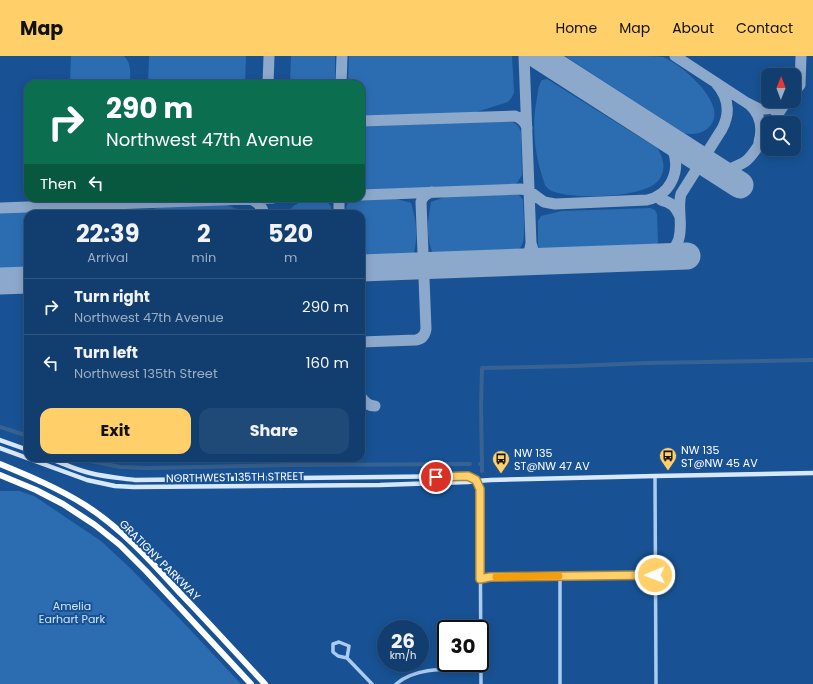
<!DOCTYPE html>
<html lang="en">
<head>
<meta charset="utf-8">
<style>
  :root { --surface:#123e6f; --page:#1f4977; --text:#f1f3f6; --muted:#9caec3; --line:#315782; --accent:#ffcf69 }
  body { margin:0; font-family:Poppins,sans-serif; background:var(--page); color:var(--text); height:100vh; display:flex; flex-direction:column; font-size:15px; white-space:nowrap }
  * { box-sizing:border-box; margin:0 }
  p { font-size:13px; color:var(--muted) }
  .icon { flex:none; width:22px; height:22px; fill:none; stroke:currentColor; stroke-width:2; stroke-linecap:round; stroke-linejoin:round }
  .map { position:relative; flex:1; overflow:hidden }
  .panel { position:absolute; left:24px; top:154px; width:341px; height:252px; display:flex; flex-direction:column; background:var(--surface); border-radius:12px; box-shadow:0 2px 10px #0003,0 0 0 1px var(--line) }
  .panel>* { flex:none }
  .guide { position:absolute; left:24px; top:24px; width:341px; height:122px; border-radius:12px; box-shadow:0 2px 10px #0003,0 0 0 1px var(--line); background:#0b6e4f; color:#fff; overflow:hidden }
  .needle { width:26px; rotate:1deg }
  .fabs { position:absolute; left:761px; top:12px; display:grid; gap:8px }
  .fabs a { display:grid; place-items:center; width:40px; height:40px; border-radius:8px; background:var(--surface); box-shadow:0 2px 10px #0003,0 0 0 1px var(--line); font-size:20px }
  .speed { position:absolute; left:377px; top:564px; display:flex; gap:8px; font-size:20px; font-weight:700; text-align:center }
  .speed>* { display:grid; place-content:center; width:52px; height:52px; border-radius:50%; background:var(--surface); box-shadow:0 2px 10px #0003,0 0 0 1px var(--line); line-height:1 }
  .speed small { font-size:10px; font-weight:400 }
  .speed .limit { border:2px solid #111; border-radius:6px; background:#fff; color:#111 }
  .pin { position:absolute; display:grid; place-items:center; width:34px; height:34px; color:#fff; margin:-17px; border:2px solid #fff; border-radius:50%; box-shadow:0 1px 4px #0007 }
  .me { position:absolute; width:44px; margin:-22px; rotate:269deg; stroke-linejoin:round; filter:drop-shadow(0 0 3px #0008) }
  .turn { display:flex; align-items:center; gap:14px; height:84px; padding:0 16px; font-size:18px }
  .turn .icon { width:52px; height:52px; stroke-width:2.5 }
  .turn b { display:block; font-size:28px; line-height:34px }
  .then { display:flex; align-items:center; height:38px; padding:0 16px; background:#0003; gap:8px; font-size:15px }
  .eta { display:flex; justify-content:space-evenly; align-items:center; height:68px; text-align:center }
  .eta b { font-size:24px; font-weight:700; line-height:28px }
  .primary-button { display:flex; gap:8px; margin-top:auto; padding:8px 16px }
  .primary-button a { flex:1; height:46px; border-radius:12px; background:var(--accent); color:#111; font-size:16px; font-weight:700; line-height:46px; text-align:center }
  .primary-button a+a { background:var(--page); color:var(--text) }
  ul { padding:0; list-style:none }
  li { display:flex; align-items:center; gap:12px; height:56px; padding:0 16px; border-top:1px solid var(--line) }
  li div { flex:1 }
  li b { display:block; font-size:15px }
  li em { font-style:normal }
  header { display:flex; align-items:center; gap:24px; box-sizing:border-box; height:56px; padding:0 20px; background:var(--accent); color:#111 }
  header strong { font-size:19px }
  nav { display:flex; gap:22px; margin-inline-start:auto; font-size:14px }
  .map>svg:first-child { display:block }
  .green { fill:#2c6db2 }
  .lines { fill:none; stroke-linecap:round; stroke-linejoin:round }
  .canal { stroke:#386291; stroke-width:4 }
  .taxiway { stroke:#8ca8ca; stroke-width:11 }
  .runway { stroke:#8ca8ca; stroke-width:27 }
  .minor { stroke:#a9ccf0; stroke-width:3.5 }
  .secondary { stroke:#d7e8fb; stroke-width:4.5 }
  .motorway { stroke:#fff; stroke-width:6 }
  .route-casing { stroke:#a68744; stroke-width:10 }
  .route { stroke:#ffcf69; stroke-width:7 }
  .slow { stroke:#f59e0b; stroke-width:7 }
  .labels { text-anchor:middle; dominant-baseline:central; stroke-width:4; stroke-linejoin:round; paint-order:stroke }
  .poi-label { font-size:11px; fill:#fff; stroke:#185294; text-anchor:start }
  .street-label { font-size:11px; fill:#fff; stroke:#185294 }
  .park-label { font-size:11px; fill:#d0e5fb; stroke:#185294 }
</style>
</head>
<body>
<header>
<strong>Map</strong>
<nav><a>Home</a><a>Map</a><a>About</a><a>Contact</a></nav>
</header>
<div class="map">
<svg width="813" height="628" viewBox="0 0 813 628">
  <rect width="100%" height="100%" fill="#185294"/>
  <path class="green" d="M 71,0 L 124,0 C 132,8 130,18 130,28 L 70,28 Z
    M 149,0 L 246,0 L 245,28 L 148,28 Z
    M 291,0 L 335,0 L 335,28 L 290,28 Z
    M 349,0 L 512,0 L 514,36 L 512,41 L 508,46 L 473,57 L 361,61 L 361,28 L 348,28 Z
    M 565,0 C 590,0 614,0 639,0 C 645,0 658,0 663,1 C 683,9 737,55 704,75 C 698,78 690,79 684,77 Z
    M 547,23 L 657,92 C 664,102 667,116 657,126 C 641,142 572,144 552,135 C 549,134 547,132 545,129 C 535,101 531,72 537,42 C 538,36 538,30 542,24 Z
    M 507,65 C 514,65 520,70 521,77 L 522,119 L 517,127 L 513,129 L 361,135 L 361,70 Z
    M 516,138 L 520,140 L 523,144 C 523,152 524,159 524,167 C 524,180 526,194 510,198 L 434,201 C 432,196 430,190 429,185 C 426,172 429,159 431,146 L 445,141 Z
    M 71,142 L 116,142 L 111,143 L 78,145 L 75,144 Z
    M 374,143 L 397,143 L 411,147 C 417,166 418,182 413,200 L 409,201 L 361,202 L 361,158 L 346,158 C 346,152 346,148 351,144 Z
    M 305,145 C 317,145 332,140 332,158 L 288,158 C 291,150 297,147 305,145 Z
    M 224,148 L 237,153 L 240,158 L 149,158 L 154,153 L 160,151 Z
    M 650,152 L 655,154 L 657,158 L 658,186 L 654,192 L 546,196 C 542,195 540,193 538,189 L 538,165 L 541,160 L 545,159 L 562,155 Z
    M 110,153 L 118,155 L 122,158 L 68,158 L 72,154 Z
    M 49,155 L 52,155 L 56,158 L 28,158 L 28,215 L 0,216 L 0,156 Z
    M 0,435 L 19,435 L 34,440 L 101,485 L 130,512 L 180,563 L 241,628 L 0,628 Z"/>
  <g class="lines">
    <path class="canal" d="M 0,371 L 28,380
      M 83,402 L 90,405 L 120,411 L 148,412 L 291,409 L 470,408
      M 480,408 L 482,408 L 481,350 L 482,312 L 574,310 L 646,307 L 813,304
      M 482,408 L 482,415"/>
    <path class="taxiway" d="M 675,0 L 747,47 C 751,49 755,51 759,53 C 767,54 779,51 785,47
      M 268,28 L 269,0
      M 341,28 L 342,0
      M 794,36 L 800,29 L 801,0
      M 749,48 C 760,58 763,72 759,86
      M 361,65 L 515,60 C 522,62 525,66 527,72
      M 772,67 L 786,46
      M 720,117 C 729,113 739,110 746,105 C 756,97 761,84 768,74
      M 361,139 L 521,133 L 529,135 L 544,146 L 555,148 L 647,144 C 670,139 681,116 673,94 C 671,88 666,84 661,79
      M 249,143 C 257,145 262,150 264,158
      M 661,144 C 671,146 676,151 680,161
      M 120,148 L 129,152 L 135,158
      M 0,152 L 273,142
      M 339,158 L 339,142
      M 531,187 C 533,197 538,203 547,205
      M 669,201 C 672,195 678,188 679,182 C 683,167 677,152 681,138 L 722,73 C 731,56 728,40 715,26
      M 518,207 C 526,203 530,196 531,187 L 524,0
      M 361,286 L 416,284 C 422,283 425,279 426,273 L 421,146 C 423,140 426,138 432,136
      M 361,341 C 365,346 368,350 375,350"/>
    <path class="runway" d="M 539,0 L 740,129
      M 361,212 L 687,200
      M 0,225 L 28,224"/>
    <path class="minor" d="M 655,420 L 656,628
      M 476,425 L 480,433 L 481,628
      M 560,520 L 560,628
      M 480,523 L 490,521 L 655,519
      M 347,602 L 349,590 L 339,586 L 333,588 L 333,596 L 338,600 L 347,602 L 372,628
      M 396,628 C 419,609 453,614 481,613"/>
    <path class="secondary" d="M 0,384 L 28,394
      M 0,392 L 87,424 L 115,430 L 134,431 L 380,429 L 468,426 L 476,425 L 491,424 L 655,420 L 813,417
      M 48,402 C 62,407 76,414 90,417 C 105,421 120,422 135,424 L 467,420 L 476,425"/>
    <path class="motorway" d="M 0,408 C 29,420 58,432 85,449 C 121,472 151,505 180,537 C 209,567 237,598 265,628
      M 0,419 L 36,434 L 63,448 L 95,469 L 120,489 L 146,515 L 251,628"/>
  </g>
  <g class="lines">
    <defs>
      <path id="route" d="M 436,421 L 468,420 L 476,424 L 480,433 L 480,523 L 490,521 L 655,519"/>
    </defs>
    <use href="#route" class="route-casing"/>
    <use href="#route" class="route"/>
    <path class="slow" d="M 496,521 L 559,520"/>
  </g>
  <defs>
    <symbol id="bus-pin" viewBox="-11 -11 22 30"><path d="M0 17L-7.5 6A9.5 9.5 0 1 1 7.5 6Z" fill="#ffcf69" stroke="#185294"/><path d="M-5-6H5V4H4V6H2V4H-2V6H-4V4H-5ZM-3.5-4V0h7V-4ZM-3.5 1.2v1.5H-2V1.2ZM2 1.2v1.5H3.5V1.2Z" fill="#111"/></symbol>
  </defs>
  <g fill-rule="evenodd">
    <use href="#bus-pin" x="658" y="390" width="20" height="27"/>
    <use href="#bus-pin" x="491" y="393" width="20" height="27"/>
  </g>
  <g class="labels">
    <g class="poi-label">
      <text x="681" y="394">NW 135<tspan x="681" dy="13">ST@NW 45 AV</tspan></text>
      <text x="514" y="397">NW 135<tspan x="514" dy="13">ST@NW 47 AV</tspan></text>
    </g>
    <g class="street-label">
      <text transform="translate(235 421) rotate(-1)">NORTHWEST 135TH STREET</text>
      <text transform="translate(160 504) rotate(45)">GRATIGNY PARKWAY</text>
    </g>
    <g class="park-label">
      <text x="72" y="550">Amelia<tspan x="72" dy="13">Earhart Park</tspan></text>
    </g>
  </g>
</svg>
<div class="fabs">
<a><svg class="needle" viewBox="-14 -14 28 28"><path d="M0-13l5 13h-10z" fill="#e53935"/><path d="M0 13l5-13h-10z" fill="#9caec3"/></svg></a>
<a><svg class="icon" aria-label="search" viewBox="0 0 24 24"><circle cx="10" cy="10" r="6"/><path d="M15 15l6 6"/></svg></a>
</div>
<div class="speed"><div>26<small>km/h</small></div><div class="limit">30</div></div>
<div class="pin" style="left:436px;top:421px;background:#d93025"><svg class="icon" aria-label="arrive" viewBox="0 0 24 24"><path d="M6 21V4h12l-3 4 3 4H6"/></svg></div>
<svg class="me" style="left:655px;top:519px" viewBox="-20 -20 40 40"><circle r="17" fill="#ffcf69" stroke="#fff" stroke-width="3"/><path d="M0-11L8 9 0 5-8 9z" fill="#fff"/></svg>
<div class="guide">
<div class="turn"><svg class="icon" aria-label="right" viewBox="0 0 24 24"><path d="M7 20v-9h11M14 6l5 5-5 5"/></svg><div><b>290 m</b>Northwest 47th Avenue</div></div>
<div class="then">Then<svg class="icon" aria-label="left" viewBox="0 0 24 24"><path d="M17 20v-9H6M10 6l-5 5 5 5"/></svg></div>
</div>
<section class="panel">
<div class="eta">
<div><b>22:39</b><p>Arrival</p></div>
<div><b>2</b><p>min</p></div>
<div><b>520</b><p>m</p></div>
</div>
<ul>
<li><svg class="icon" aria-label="right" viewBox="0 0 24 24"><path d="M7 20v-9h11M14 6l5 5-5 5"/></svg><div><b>Turn right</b><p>Northwest 47th Avenue</p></div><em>290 m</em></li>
<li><svg class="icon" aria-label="left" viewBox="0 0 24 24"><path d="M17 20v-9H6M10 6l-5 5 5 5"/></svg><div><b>Turn left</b><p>Northwest 135th Street</p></div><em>160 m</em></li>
</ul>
<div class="primary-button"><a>Exit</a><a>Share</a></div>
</section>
</div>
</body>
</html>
